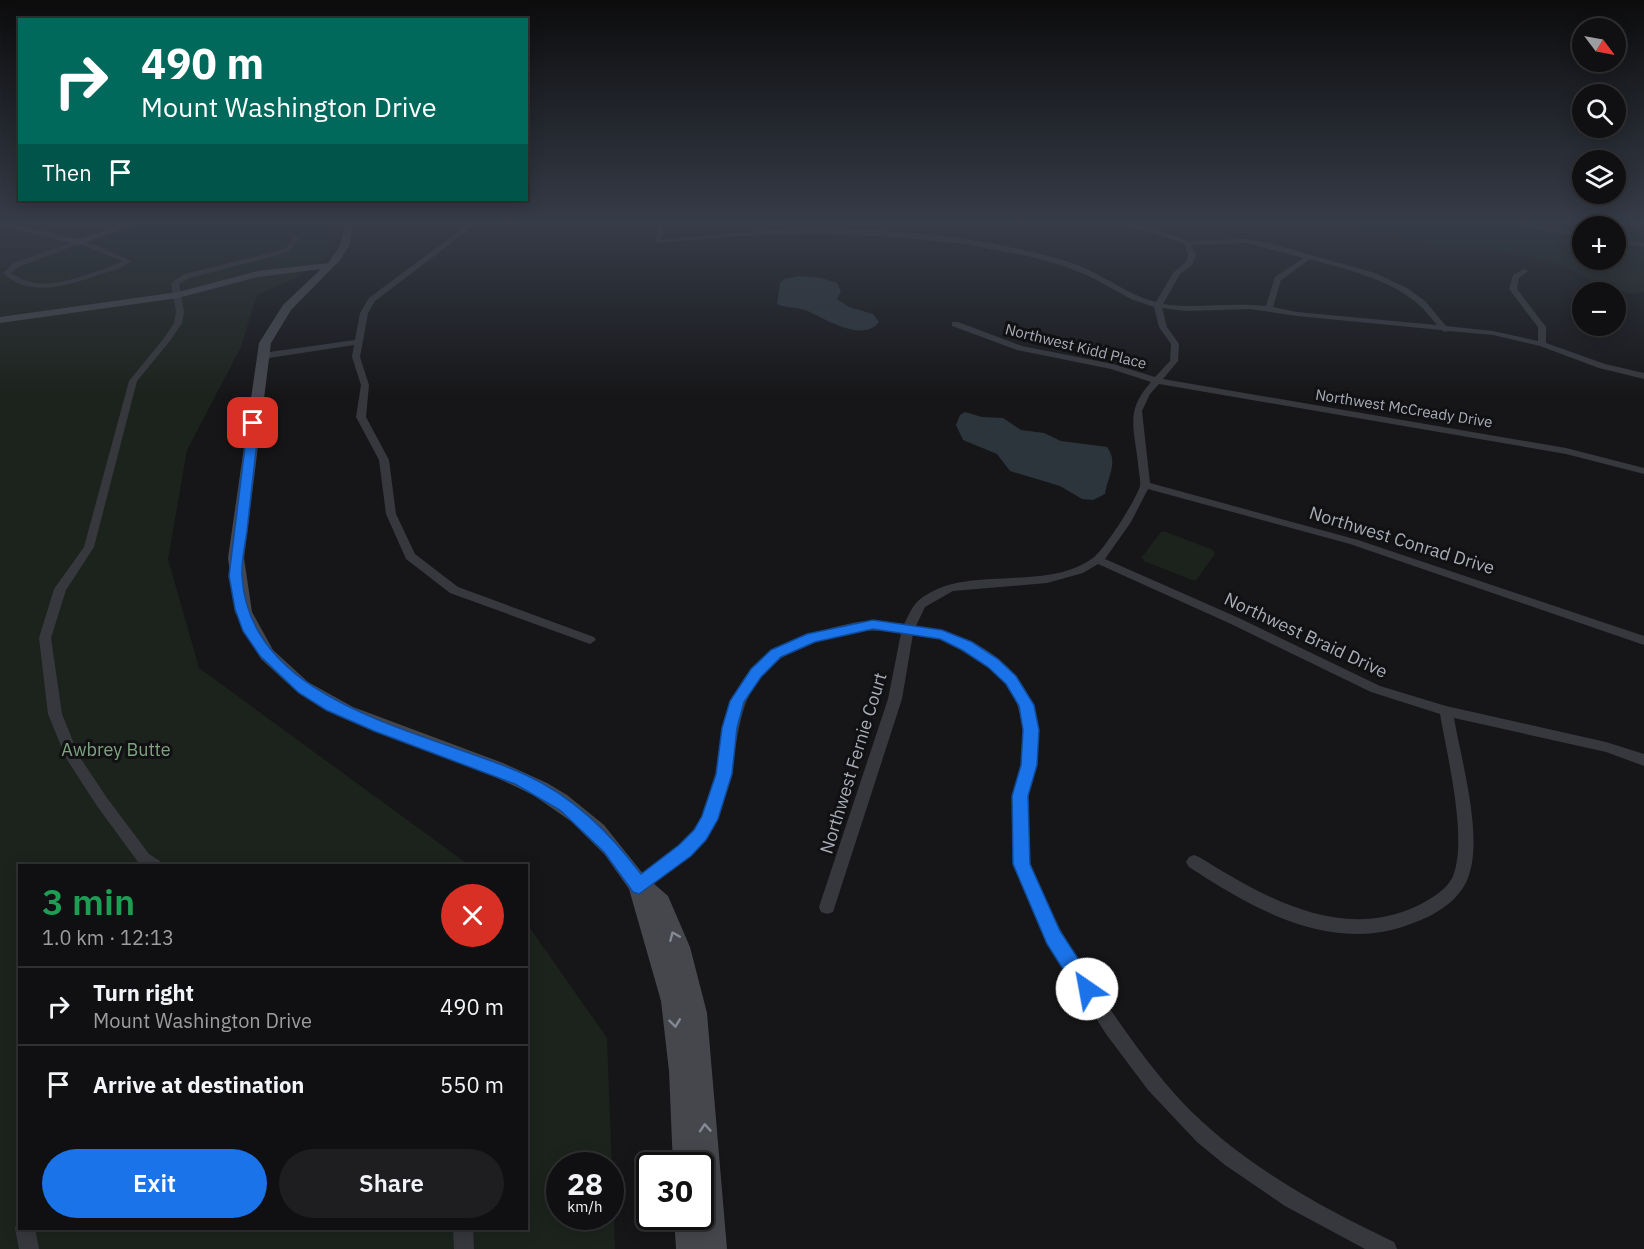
<!DOCTYPE html>
<html lang="en">
<head>
<meta charset="utf-8">
<style>
  :root { --surface:#101012; --page:#1e1e20; --text:#f1f3f6; --muted:#9c9d9f; --line:#303032; --accent:#1a73e8 }
  body { margin:0; font-family:"IBM Plex Sans",sans-serif; background:var(--page); color:var(--text); height:100vh; display:flex; flex-direction:column; font-size:22px; white-space:nowrap }
  * { box-sizing:border-box; margin:0 }
  p { font-size:20px; color:var(--muted) }
  .icon { flex:none; width:33px; height:33px; fill:none; stroke:currentColor; stroke-width:2; stroke-linecap:round; stroke-linejoin:round }
  .map { position:relative; flex:1; overflow:hidden }
  .panel { position:absolute; left:18px; top:864px; width:510px; height:366px; display:flex; flex-direction:column; background:var(--surface); border-radius:0px; box-shadow:0 3px 15px #0003,0 0 0 2px var(--line) }
  .panel>* { flex:none }
  .hud { position:absolute; left:18px; top:18px; width:510px; height:183px; border-radius:0px; box-shadow:0 3px 15px #0003,0 0 0 2px var(--line); background:#00695c; color:#fff; overflow:hidden }
  .needle { width:39px; rotate:122deg }
  .controls { position:absolute; left:1572px; top:18px; display:grid; gap:12px }
  .controls a { display:grid; place-items:center; width:54px; height:54px; border-radius:50%; background:var(--surface); box-shadow:0 3px 15px #0003,0 0 0 2px var(--line); font-size:30px }
  .speed { position:absolute; left:546px; top:1152px; display:flex; gap:12px; font-size:30px; font-weight:700; text-align:center }
  .speed>* { display:grid; place-content:center; width:78px; height:78px; border-radius:50%; background:var(--surface); box-shadow:0 3px 15px #0003,0 0 0 2px var(--line); line-height:1 }
  .speed small { font-size:15px; font-weight:400 }
  .speed .limit { border:3px solid #111; border-radius:9px; background:#fff; color:#111 }
  .pin { position:absolute; display:grid; place-items:center; width:51px; height:51px; color:#fff; margin:-26px; border-radius:12px; box-shadow:0 3px 9px #0006 }
  .me { position:absolute; width:66px; margin:-33px; rotate:327deg; stroke-linejoin:round; filter:drop-shadow(0 0 4px #0008) }
  .turn { display:flex; align-items:center; gap:21px; height:126px; padding:0 24px; font-size:27px }
  .turn .icon { width:78px; height:78px; stroke-width:2.5 }
  .turn b { display:block; font-size:42px; line-height:51px }
  .then { display:flex; align-items:center; height:57px; padding:0 24px; background:#0003; gap:12px; font-size:22px }
  .round { display:grid; place-items:center; flex:none; width:63px; height:63px; border-radius:32px; background:var(--page) }
  .headline { display:flex; align-items:center; justify-content:space-between; height:102px; padding:0 24px }
  h1 { font-size:36px; font-weight:600; line-height:45px; color:#1e9e55 }
  .action { display:flex; gap:12px; margin-top:auto; padding:12px 24px }
  .action a { flex:1; height:69px; border-radius:36px; background:var(--accent); color:#fff; font-size:24px; font-weight:600; line-height:69px; text-align:center }
  .action a+a { background:var(--page); color:var(--text) }
  ul { padding:0; list-style:none }
  li { display:flex; align-items:center; gap:18px; height:78px; padding:0 24px; border-top:2px solid var(--line) }
  li div { flex:1 }
  li b { display:block; font-size:22px }
  li em { font-style:normal }
  .map>svg:first-child { display:block }
  .built { fill:#222225 }
  .green { fill:#1c231d; fill-rule:evenodd }
  .water { fill:#2c353c }
  .lines { fill:none; stroke-linecap:round; stroke-linejoin:round }
  .street { fill:#37383d; fill-rule:evenodd }
  .secondary { fill:#45474d; fill-rule:evenodd }
  .oneway { stroke:#858993 }
  .route { fill:#1a73e8; stroke:#114b97; stroke-width:1.5 }
  .labels { text-anchor:middle; dominant-baseline:central; stroke-width:6; stroke-linejoin:round; paint-order:stroke }
  .far-street-label { font-size:15px; fill:#a8adb8; stroke:#111113 }
  .street-label { font-size:18px; fill:#a8adb8; stroke:#111113 }
  .park-label { font-size:18px; fill:#7fa381; stroke:#111113 }
</style>
</head>
<body>
<div class="map">
<svg width="1644" height="1249" viewBox="0 0 1644 1249">
  <rect width="100%" height="100%" fill="#161618"/>
  <path class="built" d="M 0,222 L 131,222 L 0,270 Z"/>
  <path class="green" d="M 148,222 L 329,222 L 330,255 L 296,278 L 257,295 L 241,347 L 187,450 L 168,559 L 199,668 L 469,865 L 20,866 L 20,1228 L 526,1228 L 527,924 L 607,1038 L 615,1249 L 0,1249 L 0,271 ZM 560,1166 L 610,1166 L 610,1216 L 560,1216 Z
    M 1351,222 L 1558,222 L 1591,226 L 1582,226 L 1582,260 L 1616,260 L 1616,229 L 1644,233 L 1644,292 L 1631,294 L 1595,283 L 1568,268 L 1518,254 L 1484,249 L 1442,251 L 1370,231 Z
    M 1161,532 L 1166,532 L 1213,550 L 1215,554 L 1196,580 L 1192,580 L 1144,561 L 1142,557 Z"/>
  <path class="water" d="M 799,276 L 822,278 L 837,283 L 841,291 L 837,299 L 849,307 L 873,314 L 879,322 C 862,344 823,317 805,310 C 795,307 785,308 777,304 L 780,283 L 784,279 Z
    M 965,412 L 982,417 L 1003,418 L 1021,430 L 1044,433 L 1061,441 L 1107,447 C 1119,462 1107,478 1105,494 L 1093,500 L 1082,499 L 1060,486 L 1010,471 L 997,454 L 963,440 L 956,425 L 960,415 Z"/>
  <g class="lines">
    <path class="street" d="M 471,222 L 479,222 L 375,301 L 368,313 L 360,357 L 369,385 L 366,417 L 389,460 L 396,514 L 415,554 L 458,587 L 594,637 L 596,640 L 590,644 L 450,593 L 406,559 L 386,514 L 379,460 L 356,417 L 361,385 L 352,357 L 354,345 L 262,359 L 258,356 L 262,353 L 355,340 L 360,313 L 369,298 Z
      M 662,222 L 670,222 L 664,227 L 661,240 C 697,237 734,232 770,230 C 869,226 974,233 1069,262 C 1100,272 1125,294 1156,302 L 1173,273 L 1186,262 L 1188,255 L 1184,244 L 1154,233 L 1107,222 L 1122,222 L 1156,229 L 1188,241 L 1246,239 L 1268,243 L 1375,273 L 1407,288 L 1425,301 L 1446,326 L 1493,331 L 1538,341 L 1538,327 L 1509,289 L 1513,275 L 1524,269 L 1528,271 L 1519,278 L 1517,289 L 1546,327 L 1546,343 L 1605,364 L 1644,373 L 1644,379 L 1599,368 L 1540,346 L 1493,335 L 1448,331 L 1445,332 L 1441,330 L 1297,316 L 1250,309 L 1186,311 L 1162,308 L 1167,327 L 1179,344 L 1178,361 L 1163,379 L 1566,448 L 1644,468 L 1644,474 L 1566,454 L 1159,384 L 1150,394 L 1142,411 L 1150,483 L 1358,540 L 1644,636 L 1644,645 L 1350,544 L 1148,489 L 1131,522 L 1105,559 L 1239,618 L 1380,686 L 1446,706 L 1606,742 L 1644,754 L 1644,766 L 1606,752 L 1454,718 C 1461,759 1483,835 1469,875 C 1462,897 1442,911 1421,920 C 1408,925 1395,930 1382,932 C 1311,943 1246,904 1189,867 L 1186,862 L 1189,857 L 1194,855 L 1199,857 C 1264,897 1340,942 1417,906 C 1431,899 1450,888 1454,873 C 1467,835 1447,755 1440,714 L 1371,692 L 1231,624 L 1098,564 L 1083,573 L 1047,583 L 953,591 L 925,607 L 916,626 C 957,630 1005,652 1025,690 C 1037,714 1041,743 1035,770 C 1033,778 1029,787 1027,796 C 1024,816 1025,843 1029,864 C 1031,872 1037,880 1040,889 C 1054,919 1070,948 1088,976 C 1117,1020 1147,1064 1183,1103 C 1242,1164 1318,1206 1394,1242 L 1397,1249 L 1365,1249 L 1285,1206 L 1225,1165 L 1197,1142 L 1148,1090 L 1106,1034 L 1062,965 L 1041,926 L 1015,868 L 1012,836 L 1012,804 L 1022,765 L 1024,743 L 1022,721 L 1013,691 L 993,669 L 966,650 L 937,637 L 913,634 L 902,699 L 833,912 L 827,914 L 821,912 L 819,907 L 888,699 L 901,633 C 867,628 844,631 812,643 C 715,678 752,754 713,825 C 698,854 670,872 644,891 L 639,893 L 634,891 L 631,886 L 634,881 C 658,864 685,846 701,820 C 719,788 719,748 728,713 C 742,662 780,642 828,629 C 844,625 860,620 877,621 C 886,621 895,623 904,624 C 908,617 912,606 918,601 C 963,562 1043,594 1093,558 C 1104,550 1136,500 1140,486 C 1141,479 1138,470 1138,463 C 1134,427 1125,411 1151,382 L 1111,369 L 1017,350 L 952,326 L 952,322 L 958,322 L 1022,346 L 1113,364 L 1155,377 L 1170,361 L 1171,344 L 1159,327 L 1154,307 L 1131,299 L 1087,275 L 1064,266 L 1032,257 L 964,244 L 894,237 L 823,234 L 756,235 L 655,243 L 658,226 ZM 1246,243 L 1304,258 L 1275,277 L 1266,306 C 1231,302 1197,309 1163,304 L 1180,274 L 1192,265 L 1196,255 L 1191,245 ZM 1310,259 C 1347,270 1388,278 1418,304 C 1425,310 1431,318 1437,325 L 1297,312 L 1273,307 L 1281,280 Z
      M 1500,222 L 1517,222 L 1582,233 L 1582,237 Z
      M 294,237 L 299,238 L 290,250 L 278,255 L 190,278 L 179,284 L 184,312 L 182,323 L 170,341 L 137,381 L 94,547 L 66,590 L 51,638 L 62,714 L 79,756 L 107,798 L 149,854 L 160,861 L 162,866 L 141,866 L 97,806 L 66,758 L 48,714 L 39,638 L 54,589 L 84,547 L 129,381 L 164,338 L 174,323 L 176,312 L 171,283 L 184,274 L 274,252 L 286,248 Z
      M 1616,238 L 1644,243 L 1644,247 L 1616,242 Z
      M 79,240 L 98,246 L 131,261 C 122,269 111,271 101,274 C 69,285 31,299 3,273 L 13,263 ZM 79,244 L 122,261 C 113,266 104,269 95,272 C 67,281 38,292 11,273 L 19,267 Z
      M 20,1220 L 20,1228 L 35,1228 L 39,1249 L 19,1249 L 15,1228 Z
      M 453,1228 L 473,1228 L 474,1249 L 454,1249 Z"/>
    <path class="secondary" d="M 0,222 L 79,239 L 129,222 L 143,222 L 79,245 L 0,226 Z
      M 345,222 L 354,222 L 349,246 L 341,259 L 291,310 L 271,343 L 244,558 L 252,612 L 273,650 L 308,682 L 353,707 L 503,763 L 547,783 L 567,795 L 604,825 L 644,875 L 668,896 L 690,947 L 707,1013 L 727,1249 L 676,1249 L 674,1216 L 700,1216 L 700,1166 L 673,1166 L 669,1071 L 661,1001 L 629,889 L 605,855 L 572,822 L 533,795 L 489,774 L 340,717 L 296,691 L 261,659 L 235,612 L 228,558 L 259,343 L 283,305 L 321,269 L 258,277 L 178,298 L 0,323 L 0,317 L 178,292 L 258,271 L 328,263 L 340,246 Z"/>
  </g>
  <defs><path id="oneway-chevron" d="M-2-3.5L2.5 0L-2 3.5" fill="none" stroke-width="1.6" stroke-linecap="round" stroke-linejoin="round" transform="scale(1.5)"/></defs>
  <g class="oneway">
    <use href="#oneway-chevron" transform="translate(674 936) rotate(-113)"/>
    <use href="#oneway-chevron" transform="translate(675 1023) rotate(83)"/>
    <use href="#oneway-chevron" transform="translate(705 1128) rotate(-94)"/>
  </g>
  <linearGradient id="sky" x2="0" y2="1"><stop stop-color="#0c0c0d"/><stop offset="0.56" stop-color="#363c48"/><stop offset="1" stop-color="#363c48" stop-opacity="0"/></linearGradient>
  <rect width="1644" height="397" fill="url(#sky)"/>
  <path class="route" d="M 253,420 L 259,423 C 255,459 251,495 247,531 C 245,546 241,562 242,576 C 249,706 433,732 526,775 C 574,797 610,833 641,874 L 679,845 L 694,830 L 702,816 L 716,774 L 722,728 L 730,701 L 751,669 L 771,650 L 807,634 L 873,620 L 942,630 L 972,642 L 998,659 L 1016,676 L 1034,705 L 1039,730 L 1037,765 L 1028,796 L 1030,864 L 1060,931 L 1094,983 L 1097,989 L 1094,996 L 1087,999 L 1080,996 L 1047,944 L 1013,864 L 1012,796 L 1021,765 L 1023,730 L 1019,706 L 1006,684 L 988,667 L 962,650 L 940,639 L 873,629 L 815,642 L 781,657 L 761,677 L 744,702 L 737,728 L 732,774 L 718,819 L 706,840 L 691,856 L 639,894 L 633,892 L 604,852 L 560,810 L 515,784 L 374,731 L 326,710 L 299,693 L 260,656 L 243,631 L 235,609 L 229,576 L 248,423 Z"/>
  <g class="labels">
    <g class="far-street-label">
      <text transform="translate(1076 346) rotate(14)">Northwest Kidd Place</text>
      <text transform="translate(1404 408) rotate(9)">Northwest McCready Drive</text>
    </g>
    <g class="street-label">
      <text transform="translate(1402 540) rotate(17)">Northwest Conrad Drive</text>
      <text transform="translate(1306 635) rotate(25)">Northwest Braid Drive</text>
      <text transform="translate(853 763) rotate(-73)">Northwest Fernie Court</text>
    </g>
    <g class="park-label">
      <text x="116" y="749">Awbrey Butte</text>
    </g>
  </g>
</svg>
<div class="controls">
<a><svg class="needle" viewBox="-14 -14 28 28"><path d="M0-13l5 13h-10z" fill="#e53935"/><path d="M0 13l5-13h-10z" fill="#9c9d9f"/></svg></a>
<a><svg class="icon" aria-label="search" viewBox="0 0 24 24"><circle cx="10" cy="10" r="6"/><path d="M15 15l6 6"/></svg></a>
<a><svg class="icon" aria-label="layers" viewBox="0 0 24 24"><path d="M12 4l9 5-9 5-9-5zM3 14l9 5 9-5"/></svg></a>
<a>+</a>
<a>−</a>
</div>
<div class="speed"><div>28<small>km/h</small></div><div class="limit">30</div></div>
<div class="pin" style="left:253px;top:423px;background:#d93025"><svg class="icon" aria-label="arrive" viewBox="0 0 24 24"><path d="M6 21V4h12l-3 4 3 4H6"/></svg></div>
<svg class="me" style="left:1087px;top:989px" viewBox="-20 -20 40 40"><circle r="19" fill="#fff"/><path d="M0-13L10 11 0 6-10 11z" fill="#1a73e8"/></svg>
<div class="hud">
<div class="turn"><svg class="icon" aria-label="right" viewBox="0 0 24 24"><path d="M7 20v-9h11M14 6l5 5-5 5"/></svg><div><b>490 m</b>Mount Washington Drive</div></div>
<div class="then">Then<svg class="icon" aria-label="arrive" viewBox="0 0 24 24"><path d="M6 21V4h12l-3 4 3 4H6"/></svg></div>
</div>
<section class="panel">
<div class="headline"><div><h1>3 min</h1><p>1.0 km · 12:13</p></div><a class="round" style="background:#d93025;color:#fff"><svg class="icon" aria-label="close" viewBox="0 0 24 24"><path d="M6 6l12 12M18 6L6 18"/></svg></a></div>
<ul>
<li><svg class="icon" aria-label="right" viewBox="0 0 24 24"><path d="M7 20v-9h11M14 6l5 5-5 5"/></svg><div><b>Turn right</b><p>Mount Washington Drive</p></div><em>490 m</em></li>
<li><svg class="icon" aria-label="arrive" viewBox="0 0 24 24"><path d="M6 21V4h12l-3 4 3 4H6"/></svg><div><b>Arrive at destination</b></div><em>550 m</em></li>
</ul>
<div class="action"><a>Exit</a><a>Share</a></div>
</section>
</div>
</body>
</html>
